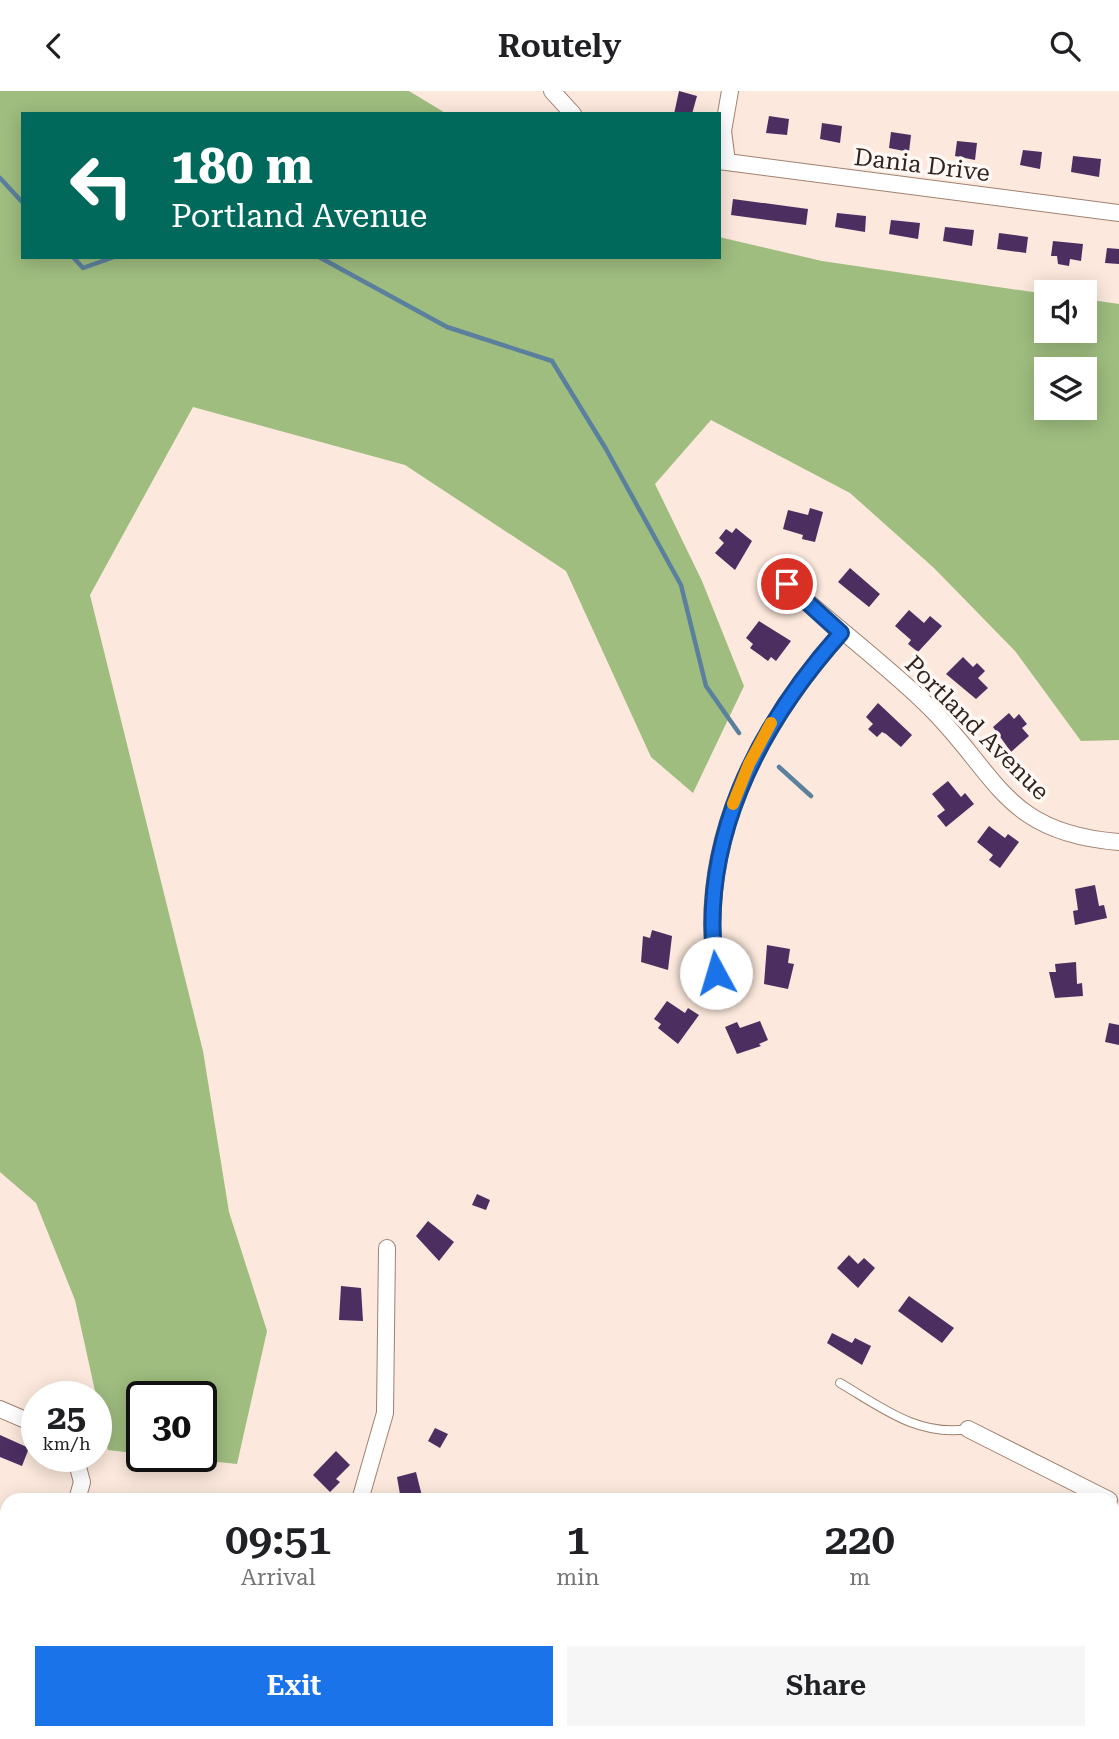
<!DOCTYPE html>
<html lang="en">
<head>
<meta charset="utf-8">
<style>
  :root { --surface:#fff; --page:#f6f6f6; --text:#202124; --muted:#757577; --accent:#1a73e8 }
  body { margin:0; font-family:"Roboto Serif",serif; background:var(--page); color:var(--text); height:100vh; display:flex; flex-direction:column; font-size:26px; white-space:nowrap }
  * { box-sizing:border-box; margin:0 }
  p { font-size:23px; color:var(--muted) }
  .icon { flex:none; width:38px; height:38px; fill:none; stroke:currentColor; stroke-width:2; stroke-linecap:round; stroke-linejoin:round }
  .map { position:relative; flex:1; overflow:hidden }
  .details { position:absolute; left:0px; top:1402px; width:1120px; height:247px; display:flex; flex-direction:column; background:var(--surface); border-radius:21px 21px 0 0; box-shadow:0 4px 18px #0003 }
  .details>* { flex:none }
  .top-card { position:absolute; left:21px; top:21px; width:700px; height:147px; border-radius:0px; box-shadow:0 4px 18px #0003; background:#00695c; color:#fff; overflow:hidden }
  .buttons { position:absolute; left:1034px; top:189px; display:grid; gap:14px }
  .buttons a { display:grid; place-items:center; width:63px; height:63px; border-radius:0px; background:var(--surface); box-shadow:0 4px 18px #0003; font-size:35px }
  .speed { position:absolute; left:21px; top:1290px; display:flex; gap:14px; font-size:35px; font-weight:700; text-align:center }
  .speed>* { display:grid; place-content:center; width:91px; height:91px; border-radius:50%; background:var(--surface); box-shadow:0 4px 18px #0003; line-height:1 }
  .speed small { font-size:18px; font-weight:400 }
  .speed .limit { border:4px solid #111; border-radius:10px; background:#fff; color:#111 }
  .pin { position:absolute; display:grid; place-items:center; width:60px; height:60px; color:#fff; margin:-30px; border:4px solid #fff; border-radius:50%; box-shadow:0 2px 7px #0007 }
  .me { position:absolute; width:77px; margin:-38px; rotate:354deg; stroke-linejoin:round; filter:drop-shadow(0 0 5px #0008) }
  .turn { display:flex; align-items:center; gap:24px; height:147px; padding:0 35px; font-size:32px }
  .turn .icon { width:91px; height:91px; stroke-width:2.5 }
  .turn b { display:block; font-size:49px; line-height:60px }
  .eta { display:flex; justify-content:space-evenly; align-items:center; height:119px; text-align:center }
  .eta b { font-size:42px; font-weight:600; line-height:49px }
  .primary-button { display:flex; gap:14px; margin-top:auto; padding:14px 35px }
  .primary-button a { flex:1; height:80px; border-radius:0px; background:var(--accent); color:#fff; font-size:28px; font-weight:600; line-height:80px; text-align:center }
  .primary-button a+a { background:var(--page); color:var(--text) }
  header { display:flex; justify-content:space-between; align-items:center; height:91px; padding:0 35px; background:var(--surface); font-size:32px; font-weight:600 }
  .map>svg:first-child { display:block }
  .forest { fill:#9fbd7f; fill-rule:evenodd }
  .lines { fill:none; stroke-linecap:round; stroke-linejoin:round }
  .stream { stroke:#5b809e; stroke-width:4.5 }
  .building { fill:#4c2e61 }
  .lane-casing { stroke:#a08170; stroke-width:10 }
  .street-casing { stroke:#a08170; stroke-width:18 }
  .secondary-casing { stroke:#a08170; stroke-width:24 }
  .lane { stroke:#fff; stroke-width:8 }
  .street { stroke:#fff; stroke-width:16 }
  .secondary { stroke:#f2dcd4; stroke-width:23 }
  .route-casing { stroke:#114b97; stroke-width:18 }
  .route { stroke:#1a73e8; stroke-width:12 }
  .slow { stroke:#f59e0b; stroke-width:12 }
  .labels { text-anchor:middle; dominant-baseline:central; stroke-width:7; stroke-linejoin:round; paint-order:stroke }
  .street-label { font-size:24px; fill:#30241d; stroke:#fff8f4 }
</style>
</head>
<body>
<header><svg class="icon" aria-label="back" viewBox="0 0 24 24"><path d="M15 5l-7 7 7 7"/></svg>Routely<svg class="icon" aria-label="search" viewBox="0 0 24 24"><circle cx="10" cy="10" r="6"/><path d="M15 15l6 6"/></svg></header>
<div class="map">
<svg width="1119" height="1648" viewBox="0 0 1119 1648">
  <rect width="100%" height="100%" fill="#fce8dc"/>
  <path class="forest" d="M 0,0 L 409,0 L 447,23 L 23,23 L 23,166 L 719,166 L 719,146 L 822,170 L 1046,203 L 1046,240 L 1085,240 L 1085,208 L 1119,213 L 1119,649 L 1081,650 L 1015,560 L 934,477 L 850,402 L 711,329 L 655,393 L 702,490 L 744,595 L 693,702 L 651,666 L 566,480 L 405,374 L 193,316 L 90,504 L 203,960 L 229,1121 L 267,1240 L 237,1373 L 162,1365 L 201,1365 L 201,1306 L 142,1306 L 142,1363 L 108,1359 L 75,1209 L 36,1112 L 0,1081 ZM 1046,278 L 1085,278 L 1085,317 L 1046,317 Z"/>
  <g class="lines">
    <path class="stream" d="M 0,87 L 23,112
      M 73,166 L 83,177 L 114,166
      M 319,166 L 447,236 L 552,270 L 606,358 L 681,494 L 706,595 L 739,642
      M 779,676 L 811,705"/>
  </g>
  <path class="building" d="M 679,0 L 697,5 L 692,23 L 674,23 Z
    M 769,25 L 789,28 L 787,44 L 766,42 Z
    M 822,32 L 842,35 L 840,52 L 820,48 Z
    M 891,41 L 911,44 L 909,61 L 889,57 Z
    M 957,50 L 977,52 L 975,69 L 955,65 Z
    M 1023,59 L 1042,61 L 1040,78 L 1020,74 Z
    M 1073,65 L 1101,68 L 1099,86 L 1071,81 Z
    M 733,108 L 808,118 L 806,134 L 731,124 Z
    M 837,122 L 866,125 L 865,141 L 835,136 Z
    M 891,129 L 920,132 L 918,148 L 889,143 Z
    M 945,136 L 974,139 L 972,155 L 943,150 Z
    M 999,142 L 1028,146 L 1026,162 L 997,158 Z
    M 1053,150 L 1083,153 L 1081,170 L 1070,168 L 1069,175 L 1058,173 L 1057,165 L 1051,165 Z
    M 1107,157 L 1119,158 L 1119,173 L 1105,172 Z
    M 810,417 L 823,421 L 815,451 L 802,448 L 803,444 L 783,438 L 788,419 L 808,424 Z
    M 736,437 L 752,450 L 735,479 L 715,462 L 724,452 L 719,447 L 726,438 L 732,442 Z
    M 850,477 L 880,503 L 869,516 L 838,491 Z
    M 909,519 L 924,532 L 930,525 L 942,535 L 918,561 L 908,553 L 911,549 L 895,535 Z
    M 759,530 L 791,550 L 776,570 L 771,566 L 768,570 L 750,557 L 753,553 L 746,547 Z
    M 963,566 L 973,576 L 977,572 L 985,580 L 978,587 L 988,597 L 976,608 L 946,583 Z
    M 878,612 L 912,644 L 901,656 L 886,643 L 882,641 L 877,646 L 868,638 L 873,633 L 866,626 Z
    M 1009,622 L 1014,628 L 1019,623 L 1027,633 L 1022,637 L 1029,645 L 1011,661 L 993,636 Z
    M 948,690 L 961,706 L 965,702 L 974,713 L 946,736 L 937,725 L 945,719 L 932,703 Z
    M 989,735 L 1005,747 L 1008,743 L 1019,751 L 1000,777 L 989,769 L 993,764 L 977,751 Z
    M 1095,794 L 1099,815 L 1104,814 L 1107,827 L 1075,834 L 1073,820 L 1078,819 L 1075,798 Z
    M 652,839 L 672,845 L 668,879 L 641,871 L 643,845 L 650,847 Z
    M 767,854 L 790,858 L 788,872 L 794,873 L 788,898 L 764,893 Z
    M 1076,871 L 1077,893 L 1082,892 L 1083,905 L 1055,907 L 1049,881 L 1056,881 L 1055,873 Z
    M 667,910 L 685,922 L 688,917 L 699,924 L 678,953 L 658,937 L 661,933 L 654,928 Z
    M 760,930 L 768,949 L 759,953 L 761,955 L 737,963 L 725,936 L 737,931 L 740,937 Z
    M 1109,932 L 1119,934 L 1119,954 L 1105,951 Z
    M 477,1103 L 490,1109 L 486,1119 L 472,1114 Z
    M 428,1130 L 454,1151 L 439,1170 L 416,1145 Z
    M 849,1164 L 858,1173 L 864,1167 L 875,1177 L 858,1197 L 837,1177 Z
    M 341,1195 L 361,1197 L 363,1230 L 339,1229 Z
    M 909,1205 L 954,1237 L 942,1252 L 898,1220 Z
    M 832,1242 L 852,1252 L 855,1247 L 871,1255 L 862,1274 L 827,1252 Z
    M 435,1337 L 448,1343 L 440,1357 L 428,1350 Z
    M 0,1344 L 29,1357 L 22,1375 L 0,1366 Z
    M 336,1360 L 350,1374 L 336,1388 L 340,1391 L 330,1401 L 313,1384 Z
    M 416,1381 L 423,1409 L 401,1409 L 397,1386 Z"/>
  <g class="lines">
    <defs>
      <path id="lane" d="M 840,1292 C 881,1316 918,1346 968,1338"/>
      <path id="street" d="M 552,0 L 573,23
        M 719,70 L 1119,122
        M 727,71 L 723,40 L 730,0
        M 787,493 C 832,533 880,569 924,611 C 997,680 1001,742 1119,751
        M 716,882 C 696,753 758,635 841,542
        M 0,1318 L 37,1334
        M 968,1338 L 1109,1409
        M 75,1365 L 82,1391 L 77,1409
        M 360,1409 L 385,1322 L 387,1157
        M 0,1505 L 7,1497"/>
      <path id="secondary" d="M 0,1531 L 7,1533
        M 342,1642 L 363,1648"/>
    </defs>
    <use href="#lane" class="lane-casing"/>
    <use href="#street" class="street-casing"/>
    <use href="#secondary" class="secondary-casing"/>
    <use href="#lane" class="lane"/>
    <use href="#street" class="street"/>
    <use href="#secondary" class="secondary"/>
  </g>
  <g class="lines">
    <defs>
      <path id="route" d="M 716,882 C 697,753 757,636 841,542 L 787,493"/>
    </defs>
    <use href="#route" class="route-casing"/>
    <use href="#route" class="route"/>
    <path class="slow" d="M 733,713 L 749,673 L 771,632"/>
  </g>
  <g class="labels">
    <g class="street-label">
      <text transform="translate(922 74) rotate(7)">Dania Drive</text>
      <text transform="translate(977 637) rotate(45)">Portland Avenue</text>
    </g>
  </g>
</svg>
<div class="buttons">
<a><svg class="icon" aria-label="sound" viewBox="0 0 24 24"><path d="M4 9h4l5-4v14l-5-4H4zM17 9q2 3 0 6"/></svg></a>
<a><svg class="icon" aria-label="layers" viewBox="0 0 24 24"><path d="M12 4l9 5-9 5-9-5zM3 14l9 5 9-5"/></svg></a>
</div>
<div class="speed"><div>25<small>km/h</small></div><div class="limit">30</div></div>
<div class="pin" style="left:787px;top:493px;background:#d93025"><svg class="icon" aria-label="arrive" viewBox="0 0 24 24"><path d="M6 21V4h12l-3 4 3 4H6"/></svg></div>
<svg class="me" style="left:716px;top:882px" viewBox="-20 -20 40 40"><circle r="19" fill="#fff"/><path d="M0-13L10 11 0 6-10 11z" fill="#1a73e8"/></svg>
<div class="top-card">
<div class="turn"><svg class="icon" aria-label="left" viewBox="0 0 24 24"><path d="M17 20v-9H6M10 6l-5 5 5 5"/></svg><div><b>180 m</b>Portland Avenue</div></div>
</div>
<section class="details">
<div class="eta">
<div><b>09:51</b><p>Arrival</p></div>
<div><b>1</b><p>min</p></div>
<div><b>220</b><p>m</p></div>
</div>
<div class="primary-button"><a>Exit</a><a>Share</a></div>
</section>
</div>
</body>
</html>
